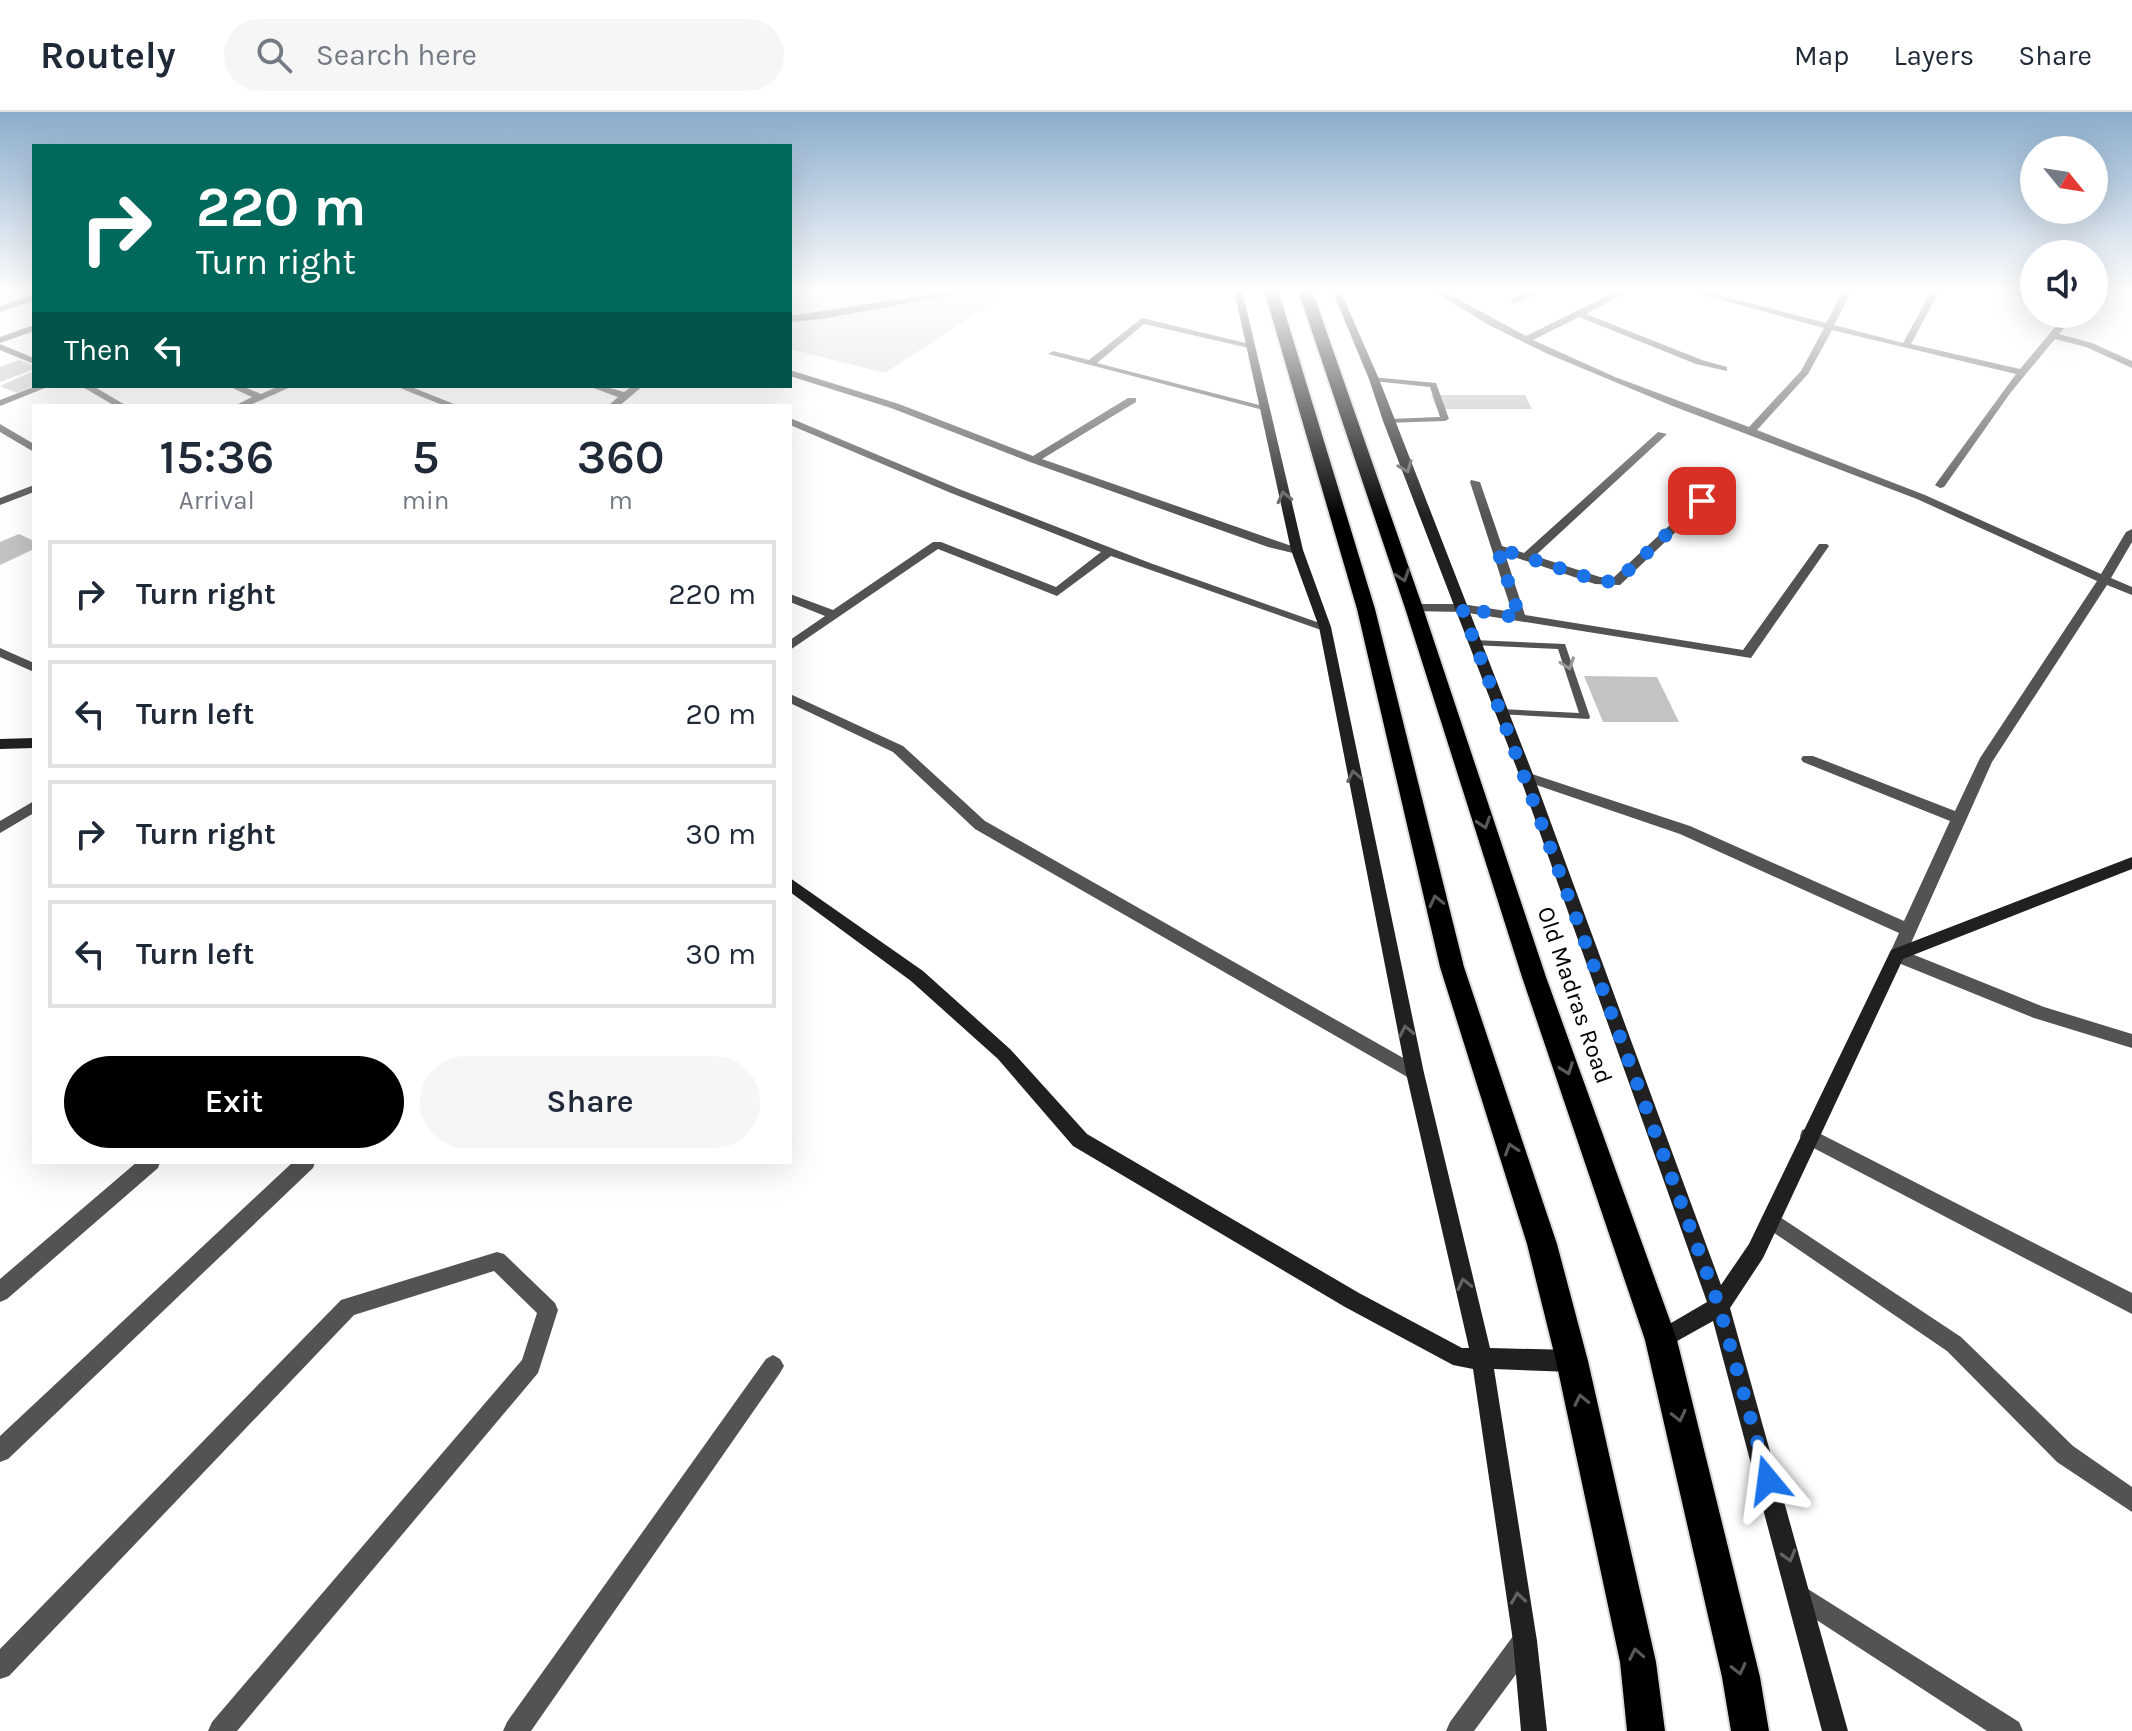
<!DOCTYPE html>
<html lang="en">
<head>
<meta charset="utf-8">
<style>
  :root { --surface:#fff; --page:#f6f6f7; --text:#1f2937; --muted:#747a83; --line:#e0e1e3; --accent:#000 }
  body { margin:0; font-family:Karla,sans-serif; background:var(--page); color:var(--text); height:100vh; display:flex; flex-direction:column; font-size:30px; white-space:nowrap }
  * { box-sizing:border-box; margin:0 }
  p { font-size:26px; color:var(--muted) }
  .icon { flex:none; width:44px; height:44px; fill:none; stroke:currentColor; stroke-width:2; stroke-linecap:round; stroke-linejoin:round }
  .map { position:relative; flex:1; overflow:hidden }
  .sheet { position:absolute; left:32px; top:292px; width:760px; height:760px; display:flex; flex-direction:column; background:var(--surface); border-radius:0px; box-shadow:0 8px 32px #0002 }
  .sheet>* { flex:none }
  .banner { position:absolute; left:32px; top:32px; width:760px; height:244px; border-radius:0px; box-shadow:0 8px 32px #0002; background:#00695c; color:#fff; overflow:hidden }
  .needle { width:52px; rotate:120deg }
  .controls { position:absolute; left:2020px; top:24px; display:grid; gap:16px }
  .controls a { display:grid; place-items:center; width:88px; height:88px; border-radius:50%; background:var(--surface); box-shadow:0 8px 32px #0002; font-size:40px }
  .pin { position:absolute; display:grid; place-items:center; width:68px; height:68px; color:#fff; margin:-34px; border-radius:16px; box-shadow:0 4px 12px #0006 }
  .me { position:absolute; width:88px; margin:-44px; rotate:344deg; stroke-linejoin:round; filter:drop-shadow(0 0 6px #0008) }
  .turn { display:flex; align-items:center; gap:28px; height:168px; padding:0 32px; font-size:36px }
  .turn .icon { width:104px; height:104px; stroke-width:2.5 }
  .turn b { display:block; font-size:56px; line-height:68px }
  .then { display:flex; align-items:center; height:76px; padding:0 32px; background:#0003; gap:16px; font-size:30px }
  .eta { display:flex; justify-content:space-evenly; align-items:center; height:136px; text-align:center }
  .eta b { font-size:48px; font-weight:600; line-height:56px }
  .cta { display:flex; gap:16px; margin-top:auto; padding:16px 32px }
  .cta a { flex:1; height:92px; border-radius:48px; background:var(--accent); color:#fff; font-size:32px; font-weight:600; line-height:92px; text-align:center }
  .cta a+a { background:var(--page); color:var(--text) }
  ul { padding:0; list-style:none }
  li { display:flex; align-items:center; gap:24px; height:108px; margin:0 16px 12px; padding:0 16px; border:4px solid var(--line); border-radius:0px }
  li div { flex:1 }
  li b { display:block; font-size:30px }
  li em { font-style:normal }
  header { display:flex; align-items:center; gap:48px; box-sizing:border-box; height:112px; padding:0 40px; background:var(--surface); border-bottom:2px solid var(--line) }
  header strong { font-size:38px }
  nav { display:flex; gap:44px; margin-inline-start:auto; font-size:28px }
  .search { width:560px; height:72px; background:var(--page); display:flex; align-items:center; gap:20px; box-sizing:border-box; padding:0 28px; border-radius:44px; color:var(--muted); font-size:30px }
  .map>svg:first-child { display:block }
  .green { fill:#dadada }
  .building { fill:#c3c3c3 }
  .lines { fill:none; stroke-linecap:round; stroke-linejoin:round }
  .highway-casing { stroke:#dbdbdb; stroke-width:4 }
  .lane { fill:#535353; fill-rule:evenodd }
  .street { fill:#535353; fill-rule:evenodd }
  .secondary { fill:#202020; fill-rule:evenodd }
  .highway { fill:#000; fill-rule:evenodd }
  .oneway { stroke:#636363 }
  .oneway2 { stroke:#595959 }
  .oneway3 { stroke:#989898 }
  .route { stroke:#1a73e8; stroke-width:14; stroke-dasharray:0 25.2 }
  .labels { text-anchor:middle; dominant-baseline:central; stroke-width:7; stroke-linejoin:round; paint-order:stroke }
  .street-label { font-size:24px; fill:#000; stroke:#fff }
</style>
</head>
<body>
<header>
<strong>Routely</strong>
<div class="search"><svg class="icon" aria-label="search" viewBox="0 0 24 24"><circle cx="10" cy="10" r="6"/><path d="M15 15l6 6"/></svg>Search here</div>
<nav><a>Map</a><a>Layers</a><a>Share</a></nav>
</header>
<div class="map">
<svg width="2132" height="1619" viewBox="0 0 2132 1619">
  <rect width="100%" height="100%" fill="#fff"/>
  <path class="green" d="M 790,178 L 1011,178 L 885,261 L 790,237 Z"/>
  <path class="building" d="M 19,248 L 34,254 L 34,257 L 0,270 L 0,255 Z
    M 34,259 L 34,274 L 17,281 L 0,274 Z
    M 1431,283 L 1525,283 L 1532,297 L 1437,297 Z
    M 19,422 L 34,429 L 34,437 L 0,453 L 0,430 Z
    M 1584,564 L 1657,565 L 1679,610 L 1603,610 Z"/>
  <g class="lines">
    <defs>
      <path id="highway" d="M 1264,178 L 1278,178 L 1375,497 L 1464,855 L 1557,1132 L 1588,1249 L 1656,1550 L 1665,1619 L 1627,1619 L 1620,1550 L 1556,1249 L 1527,1132 L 1440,855 L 1357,497 Z
        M 1298,178 L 1312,178 L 1423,496 L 1546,865 L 1677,1228 L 1760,1565 L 1769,1619 L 1731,1619 L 1722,1565 L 1645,1228 L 1522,865 L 1405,496 Z"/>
    </defs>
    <use href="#highway" class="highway-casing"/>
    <path class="lane" d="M 1371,265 L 1436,271 L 1449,307 L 1445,309 L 1385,311 L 1384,309 L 1388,307 L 1440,305 L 1430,275 L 1374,269 L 1371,269 Z
      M 1474,528 L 1565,532 L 1590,605 L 1589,607 L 1497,602 L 1497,598 L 1501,597 L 1579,601 L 1558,537 L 1471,533 L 1469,531 Z"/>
    <path class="street" d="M 959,178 L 979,178 L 822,207 L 790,210 L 790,204 Z
      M 1431,178 L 1441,178 L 1526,224 L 1619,178 L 1630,178 L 1586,202 L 1702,248 L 1727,255 L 1727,259 L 1696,252 L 1579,205 L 1533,228 L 1615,265 L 1749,315 L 1801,259 L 1824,216 L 1685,178 L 1700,178 L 1826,211 L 1844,178 L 1852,178 L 1834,213 L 1903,231 L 1932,178 L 1940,178 L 1911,232 L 2020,257 L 2066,202 L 2076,202 L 2059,222 L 2092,231 L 2132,249 L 2132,256 L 2086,235 L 2055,227 L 2011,280 L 1944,375 L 1940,376 L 1935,373 L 2016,262 L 1832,218 L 1808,262 L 1757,318 L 1925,383 L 2101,462 L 2126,420 L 2132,417 L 2132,430 L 2111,466 L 2132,475 L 2132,483 L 2107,473 L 1992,650 L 1907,840 L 2044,895 L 2132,922 L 2132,936 L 2034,906 L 1891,848 L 1889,843 L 1899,821 L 1680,722 L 1522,668 L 1520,665 L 1527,660 L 1532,662 L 1690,714 L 1904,809 L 1950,709 L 1803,650 L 1801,647 L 1803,644 L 1813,644 L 1955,699 L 1980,646 L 2097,469 L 1917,387 L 1670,293 L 1548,242 L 1489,213 Z
      M 1531,178 L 1543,178 L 1516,191 L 1509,189 Z
      M 2002,178 L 2034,182 L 2034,188 L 2003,180 Z
      M 34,182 L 34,188 L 0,200 L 0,194 Z
      M 1142,206 L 1254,233 L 1249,236 L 1144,212 L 1097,251 L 1267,295 L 1267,299 L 1048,242 L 1053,239 L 1089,248 Z
      M 34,213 L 34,219 L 0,231 L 0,225 Z
      M 0,232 L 34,246 L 34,252 L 0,238 Z
      M 790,258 L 899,292 L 1033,344 L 1128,286 L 1136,286 L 1136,290 L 1042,347 L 1303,438 L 1297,442 L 1268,435 L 1030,350 L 891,296 L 790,264 Z
      M 36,274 L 50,274 L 0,294 L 0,288 Z
      M 81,274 L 93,274 L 127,294 L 115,294 Z
      M 228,274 L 242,274 L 261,282 L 279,274 L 293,274 L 248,294 L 234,294 L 252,285 Z
      M 395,274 L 409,274 L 459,294 L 445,294 Z
      M 588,274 L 603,274 L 624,280 L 632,274 L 643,274 L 619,294 L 608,294 L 618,285 Z
      M 790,306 L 959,377 L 1150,451 L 1331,515 L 1325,519 L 1321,518 L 1111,444 L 1057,484 L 938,437 L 790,538 L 790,528 L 825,504 L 790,490 L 790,482 L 833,498 L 933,430 L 941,430 L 1056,475 L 1101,440 L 951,381 L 790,313 Z
      M 0,312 L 34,332 L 34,340 L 0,320 Z
      M 1658,320 L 1667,322 L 1535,444 L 1600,465 L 1613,466 L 1698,387 L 1706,387 L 1706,391 L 1620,473 L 1595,472 L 1505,442 L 1525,503 L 1743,538 L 1819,432 L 1827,432 L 1829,434 L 1751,546 L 1462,500 L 1410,499 L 1408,496 L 1414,492 L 1462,492 L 1512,500 L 1470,370 L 1471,368 L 1480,370 L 1502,434 L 1524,441 Z
      M 34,373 L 34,380 L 0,393 L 0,386 Z
      M 0,536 L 34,551 L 34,560 L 0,545 Z
      M 790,582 L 903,634 L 985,709 L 1421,956 L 1424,961 L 1421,966 L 1415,969 L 1409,966 L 975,717 L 893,640 L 790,591 Z
      M 34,689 L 34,701 L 0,721 L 0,709 Z
      M 1809,1016 L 2132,1181 L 2132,1202 L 1802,1030 L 1800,1024 L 1802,1018 Z
      M 137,1050 L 160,1050 L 158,1056 L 7,1187 L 0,1190 L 0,1167 Z
      M 293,1050 L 315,1050 L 313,1056 L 8,1347 L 0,1350 L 0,1324 Z
      M 1771,1099 L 1961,1225 L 2073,1334 L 2132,1375 L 2132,1400 L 2057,1350 L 1947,1239 L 1764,1114 L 1761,1108 L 1764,1102 Z
      M 497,1140 L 504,1142 L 555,1191 L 558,1198 L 538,1261 L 237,1619 L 208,1619 L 212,1610 L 522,1248 L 537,1201 L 494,1159 L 354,1203 L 9,1564 L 0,1567 L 0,1537 L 341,1188 Z
      M 773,1243 L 780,1247 L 784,1254 L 780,1261 L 531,1619 L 503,1619 L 507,1610 L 766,1247 Z
      M 1800,1472 L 2019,1610 L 2023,1619 L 1987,1619 L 1792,1492 L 1788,1484 L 1792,1476 Z
      M 1525,1517 L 1534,1520 L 1537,1529 L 1534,1538 L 1474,1619 L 1446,1619 L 1450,1610 L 1516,1520 Z"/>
    <path class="secondary" d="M 1234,178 L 1242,178 L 1303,438 L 1331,515 L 1424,961 L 1490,1236 L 1572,1238 L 1579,1242 L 1583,1249 L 1579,1256 L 1572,1260 L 1494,1257 L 1537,1529 L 1547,1619 L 1521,1619 L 1513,1529 L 1473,1257 L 1453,1253 L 1345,1195 L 1073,1034 L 998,947 L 911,869 L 790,780 L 790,766 L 923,859 L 1010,937 L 1087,1022 L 1359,1181 L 1462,1236 L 1469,1236 L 1406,961 L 1319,515 L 1291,438 Z
      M 1332,178 L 1340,178 L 1379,267 L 1534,665 L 1721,1173 L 1749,1132 L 1891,838 L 2132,745 L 2132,757 L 1903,847 L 1763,1146 L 1730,1196 L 1848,1619 L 1822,1619 L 1713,1209 L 1661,1238 L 1654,1235 L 1651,1228 L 1654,1221 L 1707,1190 L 1520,665 L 1383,309 L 1369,267 Z
      M 34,626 L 34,636 L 0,637 L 0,627 Z"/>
    <use href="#highway" class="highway"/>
  </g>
  <defs><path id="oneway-chevron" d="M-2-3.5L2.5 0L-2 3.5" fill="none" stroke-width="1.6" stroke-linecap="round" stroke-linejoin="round" transform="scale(2)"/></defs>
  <g class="oneway">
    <use href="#oneway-chevron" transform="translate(1406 355) rotate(68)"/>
    <use href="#oneway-chevron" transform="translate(1284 385) rotate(-104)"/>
    <use href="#oneway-chevron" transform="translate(1354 664) rotate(-101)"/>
    <use href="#oneway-chevron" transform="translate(1406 919) rotate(-102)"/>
    <use href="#oneway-chevron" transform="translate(1464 1172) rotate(-103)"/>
    <use href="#oneway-chevron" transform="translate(1789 1444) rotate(74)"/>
    <use href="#oneway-chevron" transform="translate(1518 1486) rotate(-98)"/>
  </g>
  <g class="oneway2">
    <use href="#oneway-chevron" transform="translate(1403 464) rotate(71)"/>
    <use href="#oneway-chevron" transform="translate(1484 711) rotate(72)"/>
    <use href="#oneway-chevron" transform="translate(1436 789) rotate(-103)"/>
    <use href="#oneway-chevron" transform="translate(1567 957) rotate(70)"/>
    <use href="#oneway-chevron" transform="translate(1511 1037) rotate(-108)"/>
    <use href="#oneway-chevron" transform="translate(1581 1288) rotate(-102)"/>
    <use href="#oneway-chevron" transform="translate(1679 1304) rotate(77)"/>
    <use href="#oneway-chevron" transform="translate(1636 1542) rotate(-101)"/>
    <use href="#oneway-chevron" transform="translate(1739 1557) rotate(77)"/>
  </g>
  <use class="oneway3" href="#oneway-chevron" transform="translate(1568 552) rotate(71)"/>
  <linearGradient id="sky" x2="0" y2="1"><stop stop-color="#8baccc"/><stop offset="0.44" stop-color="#fff"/><stop offset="1" stop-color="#fff" stop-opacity="0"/></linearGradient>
  <rect width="2132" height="405" fill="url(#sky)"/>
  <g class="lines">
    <path class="route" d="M 1702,389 L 1616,470 L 1599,469 L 1497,436 L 1520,506 L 1462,496 L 1719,1194 L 1768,1368"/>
  </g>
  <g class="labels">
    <g class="street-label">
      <text transform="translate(1575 883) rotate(71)">Old Madras Road</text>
    </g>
  </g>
</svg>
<div class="controls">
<a><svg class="needle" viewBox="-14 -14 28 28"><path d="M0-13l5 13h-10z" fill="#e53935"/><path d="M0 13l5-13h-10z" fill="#747a83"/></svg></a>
<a><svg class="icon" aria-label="sound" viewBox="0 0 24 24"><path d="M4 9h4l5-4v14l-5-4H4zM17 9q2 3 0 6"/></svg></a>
</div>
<div class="pin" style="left:1702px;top:389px;background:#d93025"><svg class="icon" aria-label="arrive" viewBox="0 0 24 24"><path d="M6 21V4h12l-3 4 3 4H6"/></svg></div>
<svg class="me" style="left:1768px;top:1368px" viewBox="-20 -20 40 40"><path d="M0-17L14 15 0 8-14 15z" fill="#1a73e8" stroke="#fff" stroke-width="4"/></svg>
<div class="banner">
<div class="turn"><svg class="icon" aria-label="right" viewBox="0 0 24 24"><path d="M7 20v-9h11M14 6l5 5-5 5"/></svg><div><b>220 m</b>Turn right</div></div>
<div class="then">Then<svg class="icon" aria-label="left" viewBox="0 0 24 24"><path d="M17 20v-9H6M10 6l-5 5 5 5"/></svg></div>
</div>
<section class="sheet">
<div class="eta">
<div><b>15:36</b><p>Arrival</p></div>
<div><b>5</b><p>min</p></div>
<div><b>360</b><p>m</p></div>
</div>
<ul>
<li><svg class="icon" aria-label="right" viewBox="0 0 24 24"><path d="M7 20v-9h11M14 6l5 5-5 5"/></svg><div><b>Turn right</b></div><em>220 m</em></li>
<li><svg class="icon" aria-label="left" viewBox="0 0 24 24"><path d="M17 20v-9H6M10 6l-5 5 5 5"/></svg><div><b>Turn left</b></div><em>20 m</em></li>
<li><svg class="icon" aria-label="right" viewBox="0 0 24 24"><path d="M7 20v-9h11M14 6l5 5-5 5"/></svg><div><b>Turn right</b></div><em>30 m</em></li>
<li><svg class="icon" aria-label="left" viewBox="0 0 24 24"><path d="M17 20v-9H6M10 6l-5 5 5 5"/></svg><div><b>Turn left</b></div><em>30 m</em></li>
</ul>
<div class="cta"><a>Exit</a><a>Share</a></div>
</section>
</div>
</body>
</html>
